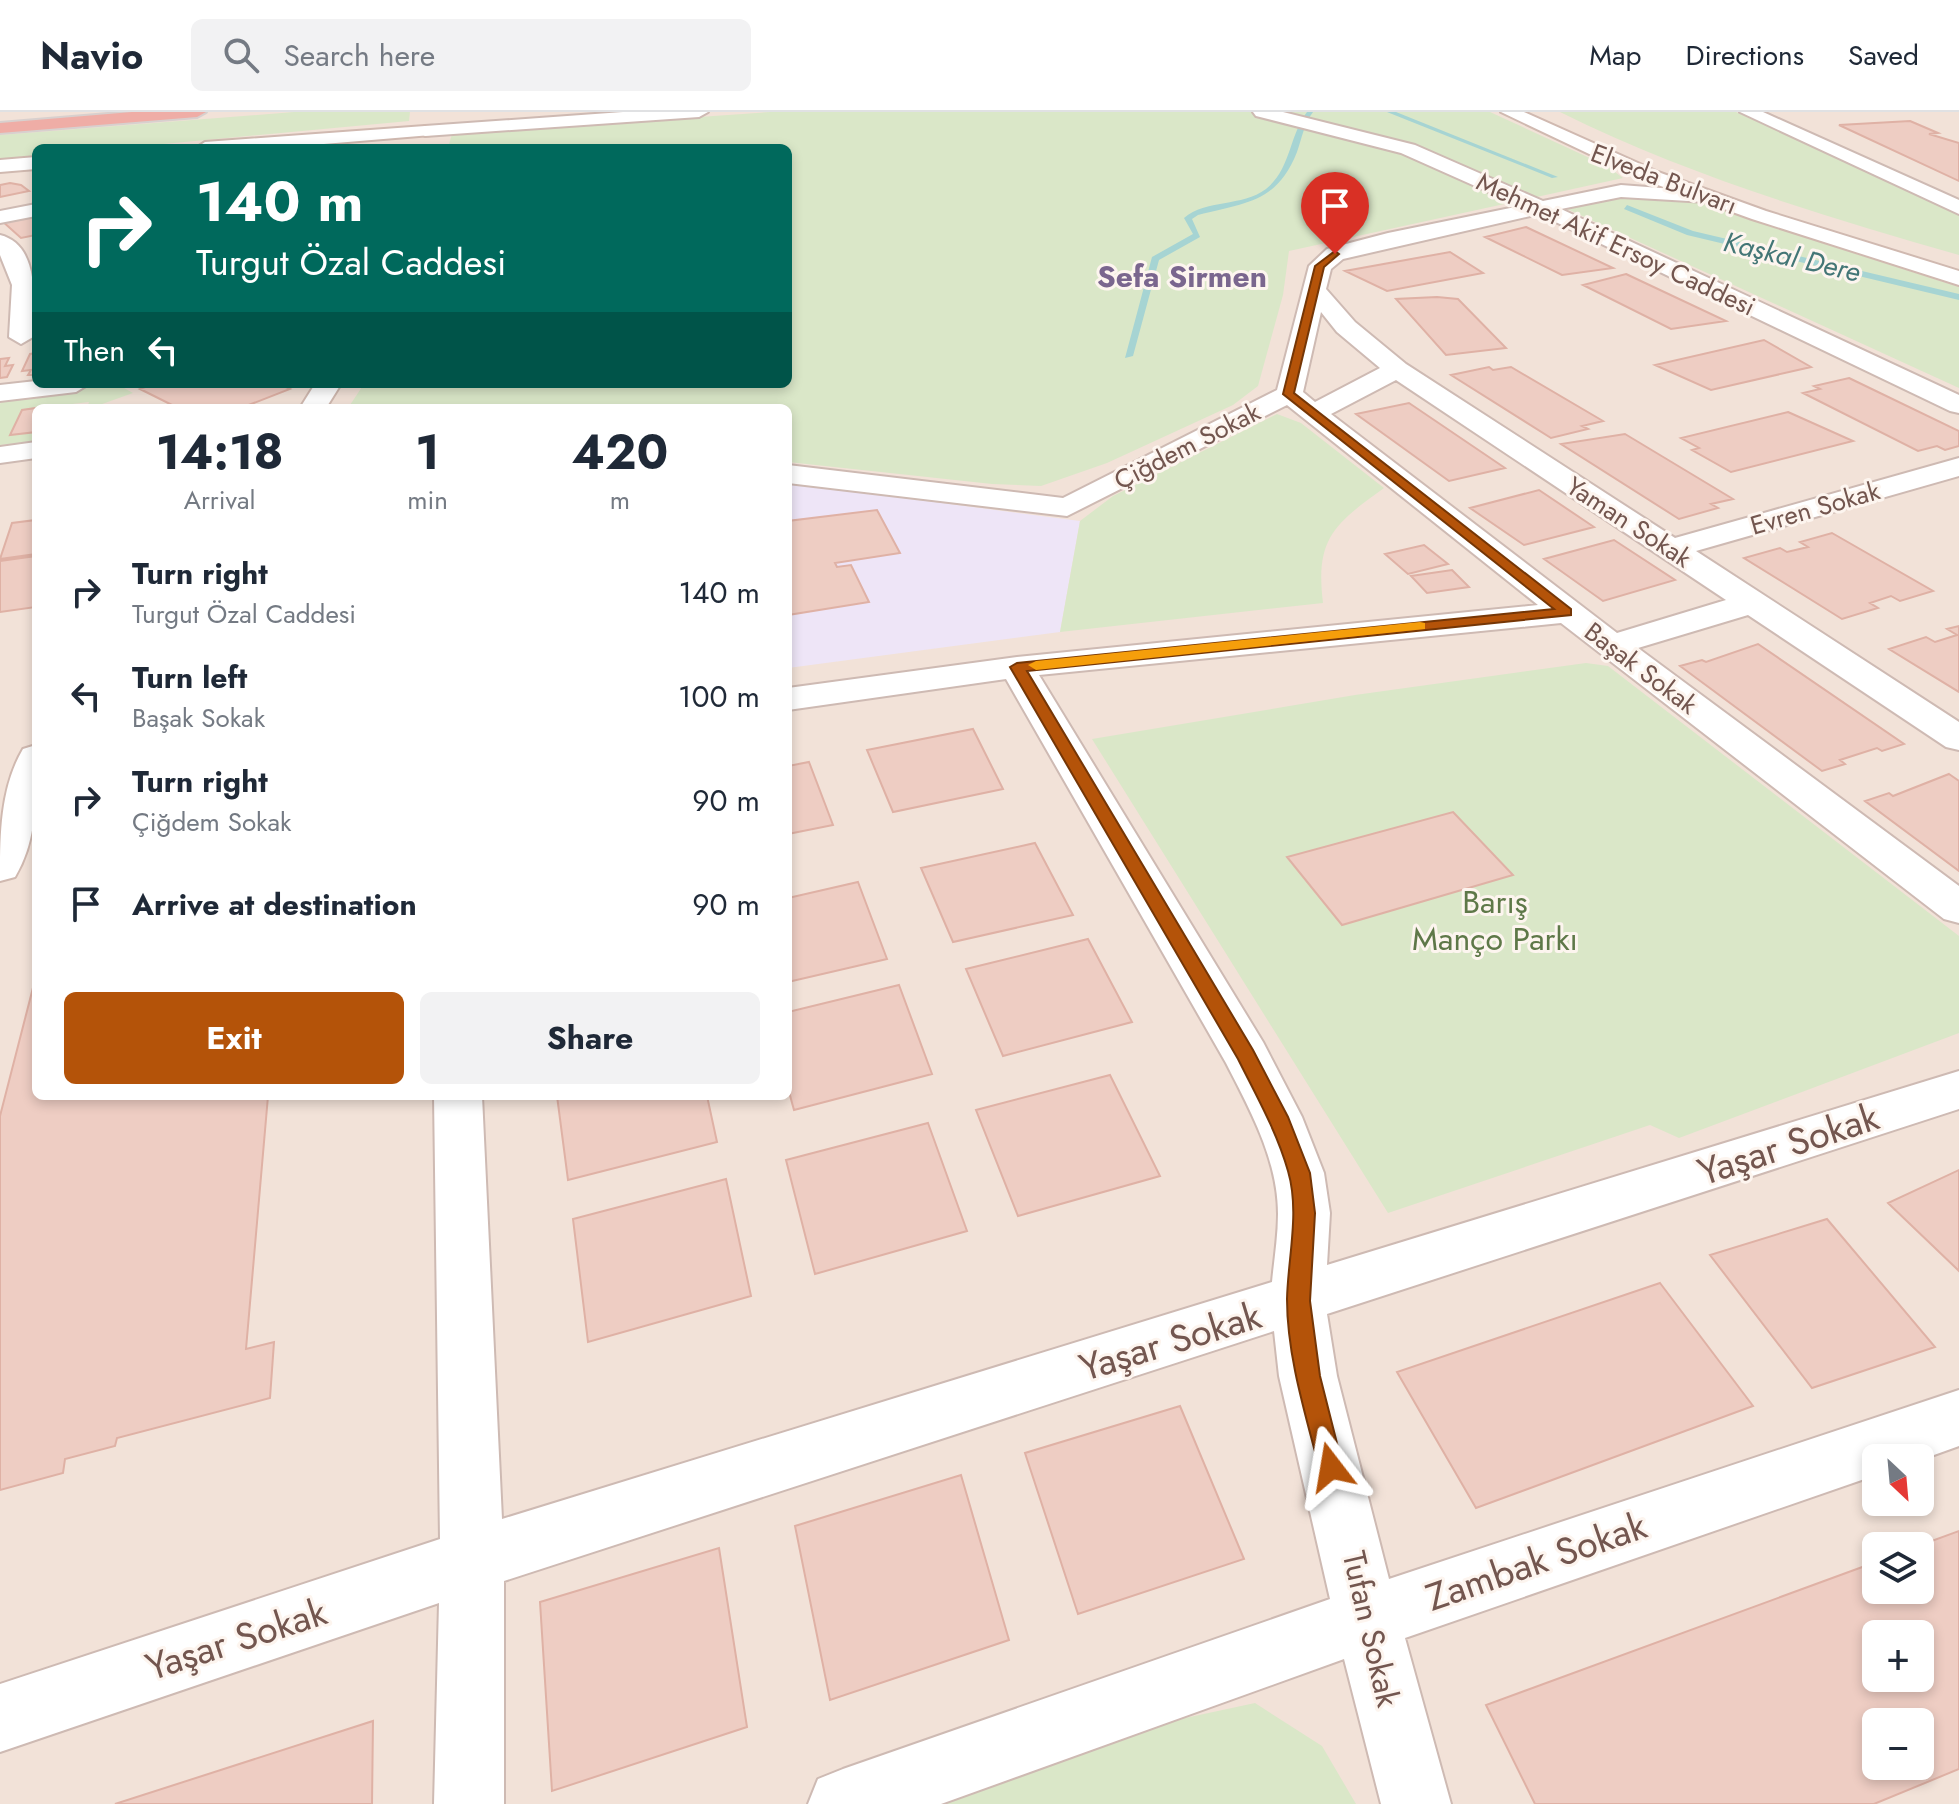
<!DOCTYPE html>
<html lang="en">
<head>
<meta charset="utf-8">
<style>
  :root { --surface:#fff; --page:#f2f2f3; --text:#1f2937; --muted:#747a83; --line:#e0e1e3; --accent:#b45309 }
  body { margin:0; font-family:Jost,sans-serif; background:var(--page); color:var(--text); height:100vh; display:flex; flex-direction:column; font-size:30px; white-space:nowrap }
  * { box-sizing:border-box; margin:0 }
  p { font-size:26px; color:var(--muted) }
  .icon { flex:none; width:44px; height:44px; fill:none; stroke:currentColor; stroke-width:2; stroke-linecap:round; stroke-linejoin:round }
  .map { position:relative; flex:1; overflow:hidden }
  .panel { position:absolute; left:32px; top:292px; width:760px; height:696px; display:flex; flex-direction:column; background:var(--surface); border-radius:12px; box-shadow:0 4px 12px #0003 }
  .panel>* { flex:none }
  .banner { position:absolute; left:32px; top:32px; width:760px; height:244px; border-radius:12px; box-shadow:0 4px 12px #0003; background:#00695c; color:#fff; overflow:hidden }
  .needle { width:52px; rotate:154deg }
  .tools { position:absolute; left:1862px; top:1332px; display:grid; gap:16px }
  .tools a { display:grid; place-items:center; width:72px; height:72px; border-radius:12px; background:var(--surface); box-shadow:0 4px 12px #0003; font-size:40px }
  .pin { position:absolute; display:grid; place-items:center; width:68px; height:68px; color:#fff; margin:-82px -34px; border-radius:50% 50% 50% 0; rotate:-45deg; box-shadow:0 0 8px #0007 }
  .pin .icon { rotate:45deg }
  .me { position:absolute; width:88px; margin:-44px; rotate:346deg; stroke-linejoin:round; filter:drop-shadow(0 0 6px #0008) }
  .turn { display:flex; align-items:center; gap:28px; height:168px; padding:0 32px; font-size:36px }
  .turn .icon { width:104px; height:104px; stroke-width:2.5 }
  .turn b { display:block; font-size:56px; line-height:68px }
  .then { display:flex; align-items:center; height:76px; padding:0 32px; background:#0003; gap:16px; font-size:30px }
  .eta { display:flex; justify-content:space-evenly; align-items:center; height:136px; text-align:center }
  .eta b { font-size:48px; font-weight:700; line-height:56px }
  .cta { display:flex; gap:16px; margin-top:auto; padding:16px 32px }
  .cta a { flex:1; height:92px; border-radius:12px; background:var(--accent); color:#fff; font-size:32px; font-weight:700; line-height:92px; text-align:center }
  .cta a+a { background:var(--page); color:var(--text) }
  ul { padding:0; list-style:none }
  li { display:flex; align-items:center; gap:24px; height:104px; padding:0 32px }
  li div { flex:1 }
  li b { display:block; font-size:30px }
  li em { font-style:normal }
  header { display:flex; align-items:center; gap:48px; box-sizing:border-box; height:112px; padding:0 40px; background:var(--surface); border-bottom:2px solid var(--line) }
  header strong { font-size:38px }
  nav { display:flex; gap:44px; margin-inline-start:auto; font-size:28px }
  .search { width:560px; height:72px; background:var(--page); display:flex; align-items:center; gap:20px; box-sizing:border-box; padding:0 28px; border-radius:12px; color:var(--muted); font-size:30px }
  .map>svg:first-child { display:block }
  .residential { fill:#f2e2d8; fill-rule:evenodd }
  .education { fill:#eee5f7 }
  .green { fill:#dae7c8 }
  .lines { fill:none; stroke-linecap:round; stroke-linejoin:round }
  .stream { fill:#a6d4d3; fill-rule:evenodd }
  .building { fill:#eecdc3; stroke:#dfb1a5; stroke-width:2; fill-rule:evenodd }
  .street-casing { stroke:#cebab3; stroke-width:4 }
  .secondary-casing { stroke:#d0b9b0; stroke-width:4 }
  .highway-casing { stroke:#d8d0ce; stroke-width:4 }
  .street { fill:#fff; fill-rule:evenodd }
  .secondary { fill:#fff; fill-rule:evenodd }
  .highway { fill:#efada6; fill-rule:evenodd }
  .route { fill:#b45309; stroke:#753606; stroke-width:2 }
  .slow { fill:#f59e0b }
  .labels { text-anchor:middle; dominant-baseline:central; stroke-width:6; stroke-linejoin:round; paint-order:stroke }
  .far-street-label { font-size:26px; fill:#73564f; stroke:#fdf5ef }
  .far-water-label { font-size:28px; font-style:italic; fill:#437676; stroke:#fdf5ef }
  .far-quarter-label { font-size:30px; font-weight:bold; fill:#7a668e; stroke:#fdf5ef }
  .park-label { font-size:32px; fill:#5e7848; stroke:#fdf5ef }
  .street-label { font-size:32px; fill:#73564f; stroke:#fdf5ef }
  .near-street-label { font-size:38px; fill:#73564f; stroke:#fdf5ef }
</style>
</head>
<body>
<header>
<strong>Navio</strong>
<div class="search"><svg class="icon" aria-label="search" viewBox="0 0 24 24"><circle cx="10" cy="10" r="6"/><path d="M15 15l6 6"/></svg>Search here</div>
<nav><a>Map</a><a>Directions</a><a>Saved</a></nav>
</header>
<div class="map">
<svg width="1959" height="1692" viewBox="0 0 1959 1692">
  <rect width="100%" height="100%" fill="#fbf1e9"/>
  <path class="residential" d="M 0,0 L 1959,0 L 1959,1692 L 0,1692 ZM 36,36 L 788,36 L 788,272 L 36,272 ZM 36,296 L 788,296 L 788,984 L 36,984 ZM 1876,1346 L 1920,1346 L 1920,1390 L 1876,1390 ZM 1876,1434 L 1920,1434 L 1920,1478 L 1876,1478 ZM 1876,1522 L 1920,1522 L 1920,1566 L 1876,1566 ZM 1876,1610 L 1920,1610 L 1920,1654 L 1876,1654 Z"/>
  <path class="education" d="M 788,371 L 1080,409 L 1060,520 L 788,556 Z"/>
  <path class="green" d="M 294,0 L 410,0 L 409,9 L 121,36 L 36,36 L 36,44 L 0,47 L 0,23 Z
    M 770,0 L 1490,0 L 1607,54 L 1623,66 L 1289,139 L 1283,183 L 1258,274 L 1233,293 L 1107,351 L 1041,374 L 992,372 L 788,350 L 788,296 L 348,296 L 364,272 L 788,272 L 788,36 L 448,36 L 452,22 Z
    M 1560,0 L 1736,0 L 1959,101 L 1959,143 C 1823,104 1687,63 1560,0 Z
    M 1640,83 L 1693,89 L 1959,175 L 1959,276 L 1567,97 Z
    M 111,272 L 133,272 L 124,276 L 133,281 L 91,296 L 87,296 L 89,290 L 22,298 L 10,323 L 36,320 L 36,329 L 0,333 L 0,292 L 4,285 Z
    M 1277,302 L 1301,311 L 1384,376 C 1334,412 1315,427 1323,491 L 1060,520 L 1080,409 L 1113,384 Z
    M 1586,551 L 1608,554 L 1959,824 L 1959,921 L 1679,1026 L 1650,1013 L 1388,1101 L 1092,627 L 1355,583 Z
    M 1255,1591 L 1322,1634 L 1356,1692 L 943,1692 L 1176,1608 Z"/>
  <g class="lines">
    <path class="stream" d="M 1307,0 L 1313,0 C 1304,12 1302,26 1297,40 C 1277,91 1245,91 1198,103 L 1192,107 L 1200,125 L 1159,148 L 1133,244 L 1125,246 L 1152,145 L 1193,122 L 1184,106 C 1206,87 1242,95 1266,77 C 1291,57 1289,24 1307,0 Z
      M 1387,0 L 1396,0 L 1558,65 L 1552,66 Z
      M 1627,93 L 1693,119 L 1959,182 L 1959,188 L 1687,123 L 1624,97 Z"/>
  </g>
  <path class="building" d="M 1910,9 L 1938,21 L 1929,22 L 1959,31 L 1959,69 L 1839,13 Z
    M 10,71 L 21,73 L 29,79 L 0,85 L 0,73 Z
    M 36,102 L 36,123 L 21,126 L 1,108 Z
    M 1526,115 L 1613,156 L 1562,163 L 1485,125 Z
    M 1450,140 L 1483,161 L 1387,179 L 1345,159 Z
    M 1626,162 L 1726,209 L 1671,217 L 1583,173 Z
    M 1437,185 L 1458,187 L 1506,236 L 1446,243 L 1396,187 Z
    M 1764,228 L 1811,255 L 1711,278 L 1655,253 Z
    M 36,241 L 36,263 L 28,263 L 31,258 L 22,259 L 30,242 Z
    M 9,246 L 5,254 L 13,253 L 7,265 L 0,266 L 0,247 Z
    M 1489,255 L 1493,258 L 1511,255 L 1603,309 L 1582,314 L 1588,317 L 1551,326 L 1451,263 Z
    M 1849,266 L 1959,319 L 1959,334 L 1945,338 L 1937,334 L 1918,339 L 1803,281 L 1820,277 L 1814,274 Z
    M 153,272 L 280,272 L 290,277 L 241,296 L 178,296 L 140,277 Z
    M 1409,291 L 1505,356 L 1449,369 L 1356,302 Z
    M 36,296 L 36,320 L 10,323 L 22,298 Z
    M 1788,300 L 1853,329 L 1731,360 L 1692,338 L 1699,336 L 1681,326 Z
    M 1625,322 L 1733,387 L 1711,392 L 1718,396 L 1679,407 L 1561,332 Z
    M 1539,378 L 1594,415 L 1524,433 L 1470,396 Z
    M 877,398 L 900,441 L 835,451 L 837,455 L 851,453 L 869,490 L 788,503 L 788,409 Z
    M 36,408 L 36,442 L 0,447 L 12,411 Z
    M 1832,421 L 1933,479 L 1900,489 L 1891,484 L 1870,491 L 1878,496 L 1842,507 L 1744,446 L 1780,436 L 1787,440 L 1808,435 L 1800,430 Z
    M 1614,428 L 1675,468 L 1603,489 L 1544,447 Z
    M 1424,433 L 1448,452 L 1408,462 L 1385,442 Z
    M 36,444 L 36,495 L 0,500 L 0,449 Z
    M 1452,458 L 1469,475 L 1427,481 L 1411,464 Z
    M 1959,514 L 1959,580 L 1889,537 L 1926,525 L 1935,530 L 1957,523 L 1947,517 Z
    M 1758,532 L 1904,632 L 1882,639 L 1877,636 L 1840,648 L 1845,652 L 1822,659 L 1680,554 L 1702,548 L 1706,550 Z
    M 973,617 L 1003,677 L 893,700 L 867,638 Z
    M 809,650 L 833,713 L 788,722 L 788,654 Z
    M 1949,662 L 1959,669 L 1959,759 L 1865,689 L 1889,681 L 1893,684 Z
    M 1453,700 L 1513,763 L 1342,813 L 1287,745 Z
    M 1035,731 L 1073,803 L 953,830 L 921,756 Z
    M 858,770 L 887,847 L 788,870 L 788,786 Z
    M 1088,827 L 1132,910 L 1003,944 L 966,857 Z
    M 36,864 L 36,984 L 268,984 L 246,1237 L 274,1230 L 270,1286 L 117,1326 L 115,1334 L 65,1347 L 63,1361 L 0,1378 L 0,1004 Z
    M 899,873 L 932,962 L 794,998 L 788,976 L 788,900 Z
    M 1110,963 L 1160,1064 L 1018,1104 L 976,998 Z
    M 557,984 L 707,984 L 717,1030 L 568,1068 Z
    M 928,1011 L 967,1119 L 815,1162 L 786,1048 Z
    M 1959,1058 L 1959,1159 L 1888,1091 Z
    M 726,1067 L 751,1184 L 588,1230 L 573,1107 Z
    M 1827,1107 L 1935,1235 L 1812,1276 L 1710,1143 Z
    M 1660,1171 L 1753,1294 L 1476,1396 L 1397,1260 Z
    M 1180,1294 L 1244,1447 L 1078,1502 L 1025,1341 Z
    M 961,1363 L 1009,1528 L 830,1588 L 795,1414 Z
    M 1959,1419 L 1959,1657 L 1874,1692 L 1535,1692 L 1486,1593 L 1876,1450 L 1876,1478 L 1920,1478 L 1918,1434 ZM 1876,1522 L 1920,1522 L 1920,1566 L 1876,1566 ZM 1876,1610 L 1920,1610 L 1920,1654 L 1876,1654 Z
    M 719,1436 L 747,1615 L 552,1679 L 540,1490 Z
    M 373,1609 L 372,1692 L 115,1692 Z"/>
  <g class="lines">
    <defs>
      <path id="street" d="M 623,0 L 708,0 L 699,5 L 425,24 L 416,19 L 425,14 Z
        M 1253,0 L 1283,0 L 1415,33 L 1543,89 L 1621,73 L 1713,80 L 1716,84 L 1713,88 L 1706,90 L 1621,85 L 1561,97 L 1959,283 L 1959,301 L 1950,299 L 1539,102 L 1343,147 L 1331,157 L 1326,177 L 1355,210 L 1406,252 L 1675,426 L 1959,346 L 1959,364 L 1696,439 L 1959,610 L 1959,638 L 1946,635 L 1748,503 L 1638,536 L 1959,774 L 1959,811 L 1944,807 L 1561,511 L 1039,563 L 1263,930 L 1302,1005 L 1324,1061 L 1330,1101 L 1327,1153 L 1959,959 L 1959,997 L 1327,1202 L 1337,1264 L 1389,1467 L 1959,1278 L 1959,1334 L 1920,1348 L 1876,1346 L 1876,1363 L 1405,1526 L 1451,1692 L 1381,1692 L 1344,1547 L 941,1692 L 808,1692 L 818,1667 L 843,1657 L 1330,1487 L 1279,1264 L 1274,1219 L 504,1469 L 504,1692 L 434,1692 L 439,1491 L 0,1640 L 0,1572 L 440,1427 L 434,984 L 482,984 L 502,1407 L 1272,1170 C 1274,1148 1278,1125 1278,1102 C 1278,1048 1250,998 1226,951 L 1006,567 L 788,598 L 788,576 L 1017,545 L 1538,493 L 1287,293 L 1067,404 L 788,371 L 788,353 L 1063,386 L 1277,278 L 1309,154 L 1327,137 L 1388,121 L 1520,94 L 1401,41 L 1256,4 ZM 1321,200 L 1337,220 L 1380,256 L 1315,290 L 1303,280 ZM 1396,268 L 1726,488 L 1617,521 L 1331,302 Z
        M 1740,0 L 1763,0 L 1959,88 L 1959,102 Z
        M 36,92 L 36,104 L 0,111 L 0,99 Z
        M 0,123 C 41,133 34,194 33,225 L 21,232 L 9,225 L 12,173 L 0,143 Z
        M 36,269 L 36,272 L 89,272 L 76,280 L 0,289 L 0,273 Z
        M 36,330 L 36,346 L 0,351 L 0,335 Z"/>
      <path id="secondary" d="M 1501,0 L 1524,0 L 1658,60 L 1766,99 L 1959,159 L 1959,173 L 1752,107 L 1644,68 Z
        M 425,14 L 431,15 L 431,23 L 276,36 L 196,36 L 205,30 Z
        M 36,45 L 36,57 L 0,60 L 0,48 Z
        M 315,272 L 341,272 L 326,296 L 300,296 Z
        M 36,633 C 36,679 39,725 15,765 L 0,769 C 0,724 0,676 23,637 Z"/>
      <path id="highway" d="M 132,0 L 206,0 L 197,5 L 0,21 L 0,11 Z"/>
    </defs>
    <use href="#street" class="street-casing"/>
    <use href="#secondary" class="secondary-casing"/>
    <use href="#highway" class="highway-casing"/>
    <use href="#street" class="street"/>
    <use href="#secondary" class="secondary"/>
    <use href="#highway" class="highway"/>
  </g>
  <path class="route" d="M 1335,139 L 1339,142 L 1324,155 L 1294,281 L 1571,497 L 1571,503 L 1027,559 L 1253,938 L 1288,1005 L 1310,1061 L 1315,1101 L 1310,1189 L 1320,1264 L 1343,1355 L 1340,1364 L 1331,1367 L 1322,1364 L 1319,1355 C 1305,1301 1287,1243 1287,1187 C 1288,1145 1300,1100 1288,1059 C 1277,1020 1256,983 1238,947 L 1010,555 L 1017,551 L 1554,497 L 1283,282 L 1315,154 Z"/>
  <path class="slow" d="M 1420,510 L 1425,511 L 1425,517 L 1036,558 L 1028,553 L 1036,549 Z"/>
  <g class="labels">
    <g class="far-street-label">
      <text transform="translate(1664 67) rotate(21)">Elveda Bulvarı</text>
      <text transform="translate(1616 132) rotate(25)">Mehmet Akif Ersoy Caddesi</text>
      <text transform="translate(1187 334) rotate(-27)">Çiğdem Sokak</text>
      <text transform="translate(1815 396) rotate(-16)">Evren Sokak</text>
      <text transform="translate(1629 410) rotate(33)">Yaman Sokak</text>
      <text transform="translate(1641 556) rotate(37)">Başak Sokak</text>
    </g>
    <g class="far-water-label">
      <text transform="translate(1792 145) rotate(13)">Kaşkal Dere</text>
    </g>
    <g class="far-quarter-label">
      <text x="1182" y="164">Sefa Sirmen</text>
    </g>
    <g class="park-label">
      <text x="1495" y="790">Barış<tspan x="1495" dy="37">Manço Parkı</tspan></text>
    </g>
    <g class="street-label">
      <text transform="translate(1371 1517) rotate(77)">Tufan Sokak</text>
    </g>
    <g class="near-street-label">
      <text transform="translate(1788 1032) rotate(-18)">Yaşar Sokak</text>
      <text transform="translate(1170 1229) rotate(-17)">Yaşar Sokak</text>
      <text transform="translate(1536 1449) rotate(-19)">Zambak Sokak</text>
      <text transform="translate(236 1527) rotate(-18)">Yaşar Sokak</text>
    </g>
  </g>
</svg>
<div class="tools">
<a><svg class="needle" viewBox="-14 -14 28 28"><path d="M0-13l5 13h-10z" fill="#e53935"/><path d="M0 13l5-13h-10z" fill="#747a83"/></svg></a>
<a><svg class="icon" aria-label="layers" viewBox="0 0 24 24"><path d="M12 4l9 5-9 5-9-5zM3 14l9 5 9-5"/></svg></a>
<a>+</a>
<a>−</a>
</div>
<div class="pin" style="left:1335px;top:142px;background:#d93025"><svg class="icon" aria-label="arrive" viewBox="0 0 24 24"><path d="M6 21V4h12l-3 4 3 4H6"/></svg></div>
<svg class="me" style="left:1331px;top:1355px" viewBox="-20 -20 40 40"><path d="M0-17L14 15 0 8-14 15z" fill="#b45309" stroke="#fff" stroke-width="4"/></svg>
<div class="banner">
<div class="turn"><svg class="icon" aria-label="right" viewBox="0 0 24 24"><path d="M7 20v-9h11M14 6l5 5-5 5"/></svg><div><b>140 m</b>Turgut Özal Caddesi</div></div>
<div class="then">Then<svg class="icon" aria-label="left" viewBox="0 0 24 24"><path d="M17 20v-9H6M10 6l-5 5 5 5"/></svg></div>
</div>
<section class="panel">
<div class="eta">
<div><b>14:18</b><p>Arrival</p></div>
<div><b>1</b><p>min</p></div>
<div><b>420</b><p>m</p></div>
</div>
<ul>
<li><svg class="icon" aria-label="right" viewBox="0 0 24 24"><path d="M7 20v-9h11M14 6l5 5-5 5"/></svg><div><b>Turn right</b><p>Turgut Özal Caddesi</p></div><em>140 m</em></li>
<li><svg class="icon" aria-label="left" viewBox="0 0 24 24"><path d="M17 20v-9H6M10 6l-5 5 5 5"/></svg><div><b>Turn left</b><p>Başak Sokak</p></div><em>100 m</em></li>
<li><svg class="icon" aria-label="right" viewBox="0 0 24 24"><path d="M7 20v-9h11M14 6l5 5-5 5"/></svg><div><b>Turn right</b><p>Çiğdem Sokak</p></div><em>90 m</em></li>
<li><svg class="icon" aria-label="arrive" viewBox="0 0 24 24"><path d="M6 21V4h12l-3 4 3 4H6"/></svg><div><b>Arrive at destination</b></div><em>90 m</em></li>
</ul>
<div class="cta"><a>Exit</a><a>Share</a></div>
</section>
</div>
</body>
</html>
